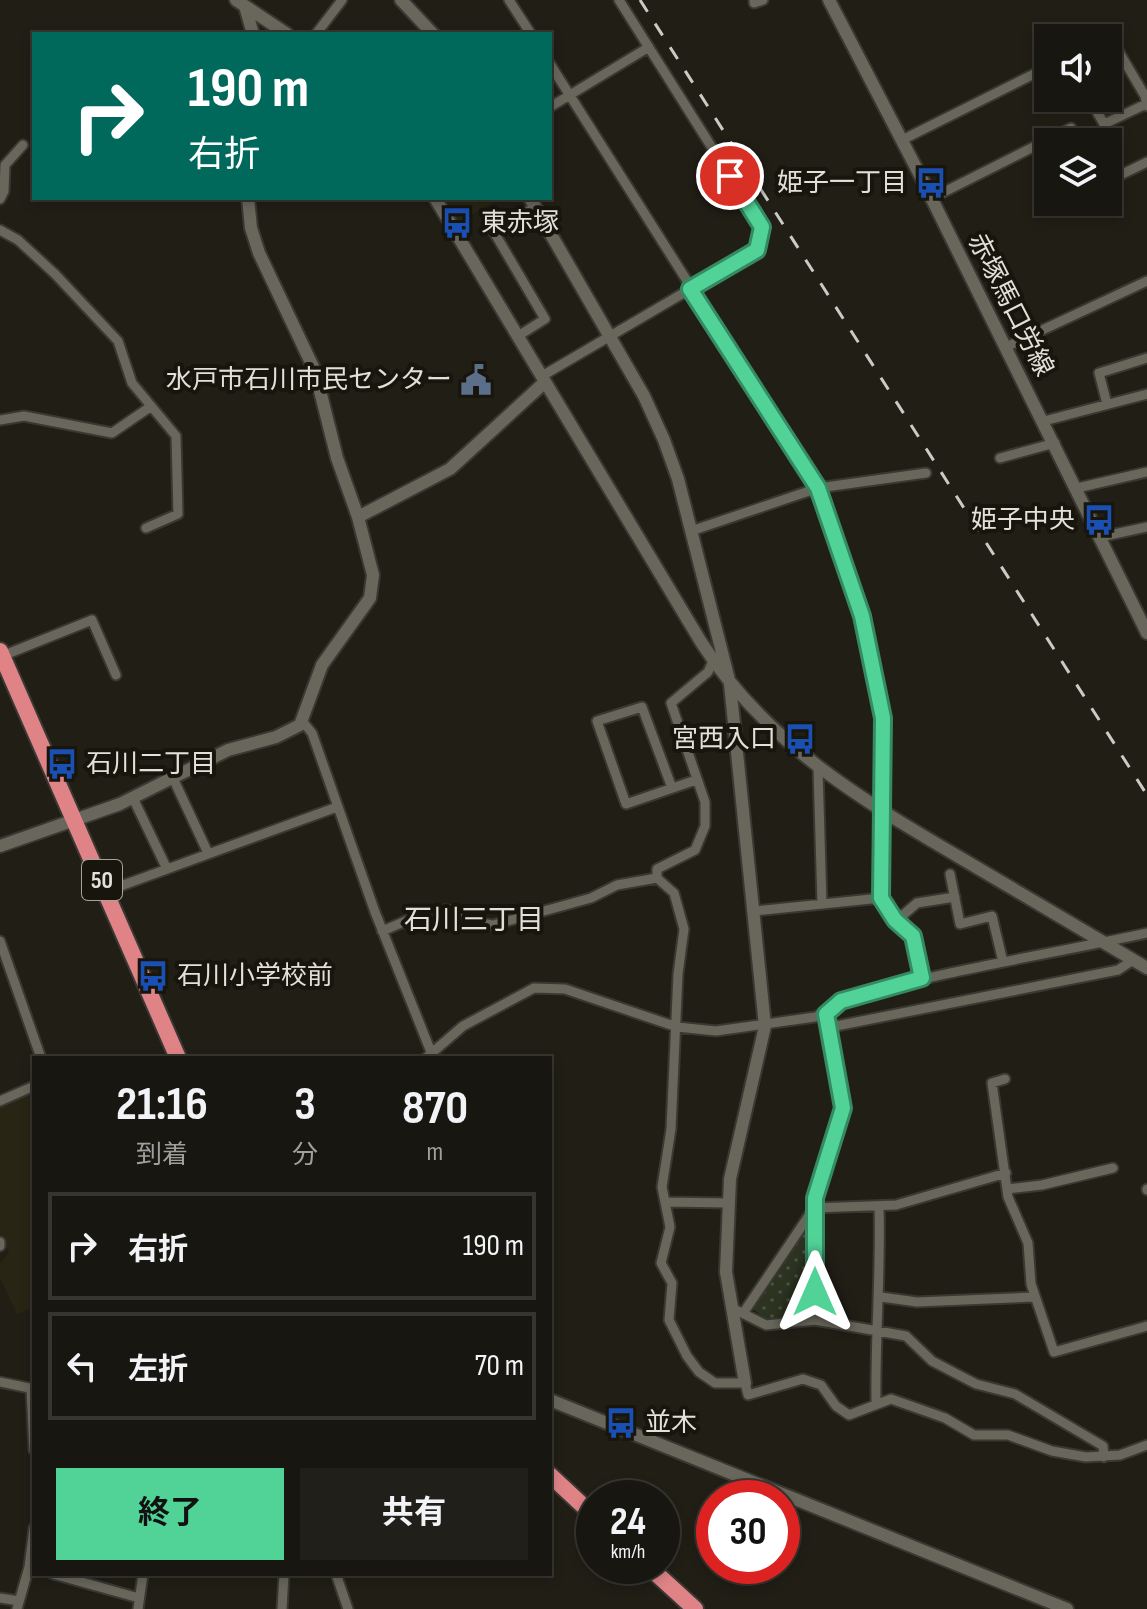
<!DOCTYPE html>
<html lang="ja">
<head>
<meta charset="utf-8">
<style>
  :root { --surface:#181610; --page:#211f19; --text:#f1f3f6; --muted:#9f9f9f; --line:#363530; --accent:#51d398 }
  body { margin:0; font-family:"Sofia Sans Condensed","Noto Sans JP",sans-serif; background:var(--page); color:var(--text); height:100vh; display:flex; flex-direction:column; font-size:30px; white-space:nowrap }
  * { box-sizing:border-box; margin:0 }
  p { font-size:26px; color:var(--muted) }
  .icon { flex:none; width:44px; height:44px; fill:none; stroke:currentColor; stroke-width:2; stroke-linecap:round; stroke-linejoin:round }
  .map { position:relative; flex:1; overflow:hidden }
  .sheet { position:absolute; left:32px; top:1056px; width:520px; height:520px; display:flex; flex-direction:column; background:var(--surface); border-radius:0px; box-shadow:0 4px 12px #0003,0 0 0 2px var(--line) }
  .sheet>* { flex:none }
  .hud { position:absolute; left:32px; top:32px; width:520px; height:168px; border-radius:0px; box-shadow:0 4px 12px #0003,0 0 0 2px var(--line); background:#00695c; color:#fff; overflow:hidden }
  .tools { position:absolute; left:1034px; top:24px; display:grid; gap:16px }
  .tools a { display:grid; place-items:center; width:88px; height:88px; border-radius:0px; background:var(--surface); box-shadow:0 4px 12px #0003,0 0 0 2px var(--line); font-size:40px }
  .speed { position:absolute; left:576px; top:1480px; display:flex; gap:16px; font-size:40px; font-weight:700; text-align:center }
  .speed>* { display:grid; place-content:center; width:104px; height:104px; border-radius:50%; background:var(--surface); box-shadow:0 4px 12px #0003,0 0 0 2px var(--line); line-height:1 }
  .speed small { font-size:20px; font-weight:400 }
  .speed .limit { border:12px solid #d22; background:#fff; color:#111 }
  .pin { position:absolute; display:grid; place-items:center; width:68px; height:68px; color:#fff; margin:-34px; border:4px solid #fff; border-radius:50%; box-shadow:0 2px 8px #0007 }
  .me { position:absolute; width:88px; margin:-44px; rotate:0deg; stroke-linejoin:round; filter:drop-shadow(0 0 6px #0008) }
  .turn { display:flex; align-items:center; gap:28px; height:168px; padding:0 24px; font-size:36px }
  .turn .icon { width:104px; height:104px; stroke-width:2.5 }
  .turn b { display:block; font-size:56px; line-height:68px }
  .eta { display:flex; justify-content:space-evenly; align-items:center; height:136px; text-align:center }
  .eta b { font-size:48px; font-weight:700; line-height:56px }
  .cta { display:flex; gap:16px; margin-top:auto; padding:16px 24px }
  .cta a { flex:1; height:92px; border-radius:0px; background:var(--accent); color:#111; font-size:32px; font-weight:700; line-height:92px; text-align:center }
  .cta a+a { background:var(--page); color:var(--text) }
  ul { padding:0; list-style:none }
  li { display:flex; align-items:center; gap:24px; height:108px; margin:0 16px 12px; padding:0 8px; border:4px solid var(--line); border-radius:0px }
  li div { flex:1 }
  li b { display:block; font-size:30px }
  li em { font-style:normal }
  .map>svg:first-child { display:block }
  .built { fill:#282515 }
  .park { fill:url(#park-dots) }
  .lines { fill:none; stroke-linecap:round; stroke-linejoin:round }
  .street-casing { stroke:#393832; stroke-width:13 }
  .secondary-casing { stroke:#393832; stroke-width:16 }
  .highway-casing { stroke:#393832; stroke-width:20 }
  .street { stroke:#69665b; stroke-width:9 }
  .secondary { stroke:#69665b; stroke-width:12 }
  .highway { stroke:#df8387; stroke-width:16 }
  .rail { stroke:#cbcac4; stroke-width:3; stroke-dasharray:14 14; stroke-linecap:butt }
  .route-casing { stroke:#358963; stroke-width:20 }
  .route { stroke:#51d398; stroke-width:14 }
  .labels { text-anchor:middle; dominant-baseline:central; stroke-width:8; stroke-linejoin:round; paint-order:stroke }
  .shield { fill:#17150c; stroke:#a4a39c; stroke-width:2 }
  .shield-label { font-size:24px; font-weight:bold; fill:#e1e0da }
  .poi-label { font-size:26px; fill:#e1e0da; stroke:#17150c; text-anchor:end }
  .street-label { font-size:26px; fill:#e1e0da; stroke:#17150c }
  .neighbourhood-label { font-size:28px; fill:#e1e0da; stroke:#17150c }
</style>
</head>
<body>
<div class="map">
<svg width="1147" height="1609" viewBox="0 0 1147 1609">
  <defs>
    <pattern id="park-dots" width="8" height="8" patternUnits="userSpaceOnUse" patternTransform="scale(2)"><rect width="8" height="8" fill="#2c3321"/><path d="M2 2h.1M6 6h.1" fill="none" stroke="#4a5041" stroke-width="1.8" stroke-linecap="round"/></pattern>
  </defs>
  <rect width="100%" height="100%" fill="#201e15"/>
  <path class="built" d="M 445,198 L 501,198 L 458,222 Z
    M 34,1089 L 34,1307 L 17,1314 L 0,1278 L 0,1263 L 9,1253 L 0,1233 L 0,1106 Z"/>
  <path class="park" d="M 803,1230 L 811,1231 L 809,1317 L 767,1320 L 752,1308 Z"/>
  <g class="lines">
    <defs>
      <path id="street" d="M 509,0 L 531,34
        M 754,0 L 754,3 L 763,0
        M 316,34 L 342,0
        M 1104,38 L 1109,35 L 1145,96 L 1147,106
        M 550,64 L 818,488 L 862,616 L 883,718 L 881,898 L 755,911
        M 1089,98 L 1104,124 L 1146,104
        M 550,107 L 649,47
        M 902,140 L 1048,67
        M 1108,181 L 1147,162
        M 932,198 L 1071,128
        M 0,199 L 4,191 L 5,165 L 23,145
        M 0,230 L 18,240 L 55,274 L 118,341 L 132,383 L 176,436 L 178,514 L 146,528
        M 518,336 L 545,319 L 494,232 L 535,207
        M 1006,347 L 1147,281
        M 542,376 L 757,250 L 762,227 L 619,0
        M 1107,404 L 1099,373 L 1147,358
        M 0,420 L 24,416 L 112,433 L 150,407
        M 1044,421 L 1147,394
        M 1000,458 L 1055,443
        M 1077,488 L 1147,472
        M 691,531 L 818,488 L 926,473
        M 1100,537 L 1147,527
        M 2,656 L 92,620 L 116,675
        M 303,722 L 312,733 L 375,912 L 431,1052
        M 818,769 L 822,904
        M 172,776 L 208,853
        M 672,788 L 642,707 L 597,721 L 626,804 L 696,780
        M 133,798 L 167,869
        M 950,874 L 960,924 L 992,916 L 1003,962
        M 657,878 L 674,893 L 684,929 L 678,974 L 671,1129 L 662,1187 L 670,1227 L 661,1263 L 672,1283 L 669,1320 L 687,1356 L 699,1372 L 715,1383 L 745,1383 L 748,1395 L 803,1379 L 821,1385 L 836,1406 L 849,1415 L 891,1399 L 945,1418 L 974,1435 L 1008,1435 L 1052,1451 L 1086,1457 L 1120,1455 L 1147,1445
        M 107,891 L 337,807
        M 881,898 L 895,920 L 913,936 L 922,978
        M 896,921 L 917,903 L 955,897
        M 382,931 C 404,923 434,904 457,912 C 471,916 477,924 493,925 L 591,898 L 617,885 L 657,878 L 657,869 L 695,850 L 705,826 L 705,802 L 671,703 L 708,672 L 713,661
        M 0,941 L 41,1058
        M 831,1027 L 1118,970 L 1133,960
        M 426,1058 L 463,1026 L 534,988 L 565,989 L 677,1027 L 716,1031 L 815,1017 C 828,1013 835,1002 847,999 C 945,970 1047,955 1147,933
        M 1005,1079 L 992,1083 L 1008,1197 L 1028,1243 L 1031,1284 L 1054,1352 L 1147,1326
        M 0,1101 L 34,1086
        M 1007,1189 L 1042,1185 L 1113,1168
        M 1147,1189 L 1147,1190
        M 666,1202 L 728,1203
        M 0,1242 L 0,1246
        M 881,1297 L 917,1302 L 1034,1297
        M 732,1308 L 766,1325 L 815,1320 L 906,1336 L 932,1361 L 976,1384 L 1015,1394 L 1103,1446 L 1104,1457
        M 744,1312 L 814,1208 L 896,1205 L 1006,1173
        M 815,1320 L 815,1198 L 843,1108 L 826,1014
        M 0,1382 L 34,1389
        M 31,1389 L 34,1450
        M 876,1403 C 875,1337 881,1272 879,1206
        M 53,1574 L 139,1598
        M 336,1574 L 348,1609
        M 0,1598 L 19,1601
        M 17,1609 L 29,1567 L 34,1528
        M 138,1609 L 143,1574
        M 282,1609 L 284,1574"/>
      <path id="secondary" d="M 236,0 L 287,34
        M 401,0 L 433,34
        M 829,0 L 923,181 L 1147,633
        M 245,6 L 253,34
        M 248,198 L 251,228 L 259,253 L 315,371 L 337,458 L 358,517
        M 435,198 L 701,642 C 765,742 860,799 959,857 C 1022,894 1084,931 1147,968
        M 530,198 L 644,396 L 664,440 L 678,479 L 730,684 L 765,1026 L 730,1179 L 726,1272 L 745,1383
        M 0,846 L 120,804 L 228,750 L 276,737 L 300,725 L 322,665 L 370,598 L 373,575 L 358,517 L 450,469 L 545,382
        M 550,1400 L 1067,1609"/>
      <path id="highway" d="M 0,651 L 178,1058
        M 550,1475 L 594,1516
        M 648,1566 L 695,1609"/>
    </defs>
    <use href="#street" class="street-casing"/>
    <use href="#secondary" class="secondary-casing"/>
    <use href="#highway" class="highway-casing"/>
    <use href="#street" class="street"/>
    <use href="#secondary" class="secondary"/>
    <use href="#highway" class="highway"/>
    <path class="rail" d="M 640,0 L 1147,795"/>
  </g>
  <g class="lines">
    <defs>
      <path id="route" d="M 730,176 L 762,227 L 757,250 L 690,289 L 818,488 L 862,616 L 883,718 L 881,898 L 895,920 L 913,936 L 922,978 L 841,1001 L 826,1014 L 843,1108 L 815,1198 L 815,1292"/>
    </defs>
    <use href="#route" class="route-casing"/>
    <use href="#route" class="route"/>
  </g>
  <defs>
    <symbol id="bus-bare" viewBox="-9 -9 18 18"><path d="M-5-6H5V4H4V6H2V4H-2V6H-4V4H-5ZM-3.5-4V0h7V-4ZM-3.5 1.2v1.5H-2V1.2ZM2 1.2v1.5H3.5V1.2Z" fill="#1a4fb4" stroke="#17150c" stroke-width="2.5" paint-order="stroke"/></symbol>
    <symbol id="civic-bare" viewBox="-9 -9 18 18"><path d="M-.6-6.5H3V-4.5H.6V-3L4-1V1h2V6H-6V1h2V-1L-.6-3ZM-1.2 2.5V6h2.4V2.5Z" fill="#5c6f8a" stroke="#17150c" stroke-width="2.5" paint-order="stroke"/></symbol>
  </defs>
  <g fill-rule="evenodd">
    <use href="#bus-bare" x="909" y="161" width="44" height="44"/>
    <use href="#bus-bare" x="435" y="201" width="44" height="44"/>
    <use href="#civic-bare" x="454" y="358" width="44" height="44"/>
    <use href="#bus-bare" x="1077" y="498" width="44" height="44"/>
    <use href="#bus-bare" x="778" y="717" width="44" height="44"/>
    <use href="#bus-bare" x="40" y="742" width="44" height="44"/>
    <use href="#bus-bare" x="131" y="954" width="44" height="44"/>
    <use href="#bus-bare" x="599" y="1401" width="44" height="44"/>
  </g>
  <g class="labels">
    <rect class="shield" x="82" y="860" width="40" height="40" rx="6"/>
    <g class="shield-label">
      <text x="102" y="880">50</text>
    </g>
    <g class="poi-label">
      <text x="907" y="183">姫子一丁目</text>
      <text x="481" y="223" text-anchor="start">東赤塚</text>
      <text x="452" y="380">水戸市石川市民センター</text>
      <text x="1075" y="520">姫子中央</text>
      <text x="776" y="739">宮西入口</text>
      <text x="86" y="764" text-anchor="start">石川二丁目</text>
      <text x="177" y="976" text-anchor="start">石川小学校前</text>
      <text x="645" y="1423" text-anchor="start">並木</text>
    </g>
    <g class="street-label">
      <text transform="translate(1010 305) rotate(63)">赤塚馬口労線</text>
    </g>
    <g class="neighbourhood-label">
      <text x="474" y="920">石川三丁目</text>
    </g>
  </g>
</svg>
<div class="tools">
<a><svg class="icon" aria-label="sound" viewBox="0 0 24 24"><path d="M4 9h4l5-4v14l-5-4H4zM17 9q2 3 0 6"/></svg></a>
<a><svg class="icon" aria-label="layers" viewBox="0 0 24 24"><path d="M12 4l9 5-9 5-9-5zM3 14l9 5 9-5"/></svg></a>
</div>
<div class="speed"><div>24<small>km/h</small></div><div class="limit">30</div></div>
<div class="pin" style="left:730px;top:176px;background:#d93025"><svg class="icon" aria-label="arrive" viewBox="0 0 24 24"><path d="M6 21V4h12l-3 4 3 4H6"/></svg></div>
<svg class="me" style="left:815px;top:1292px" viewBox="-20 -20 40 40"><path d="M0-17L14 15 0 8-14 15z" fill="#51d398" stroke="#fff" stroke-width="4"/></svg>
<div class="hud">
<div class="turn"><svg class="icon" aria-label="right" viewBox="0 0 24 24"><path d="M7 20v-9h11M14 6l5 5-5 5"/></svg><div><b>190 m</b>右折</div></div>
</div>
<section class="sheet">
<div class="eta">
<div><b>21:16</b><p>到着</p></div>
<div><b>3</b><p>分</p></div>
<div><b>870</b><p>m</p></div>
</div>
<ul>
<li><svg class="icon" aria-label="right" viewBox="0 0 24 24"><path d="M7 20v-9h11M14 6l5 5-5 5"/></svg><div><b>右折</b></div><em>190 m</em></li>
<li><svg class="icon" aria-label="left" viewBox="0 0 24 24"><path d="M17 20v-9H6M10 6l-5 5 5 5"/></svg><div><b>左折</b></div><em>70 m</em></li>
</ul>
<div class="cta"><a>終了</a><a>共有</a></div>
</section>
</div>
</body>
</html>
